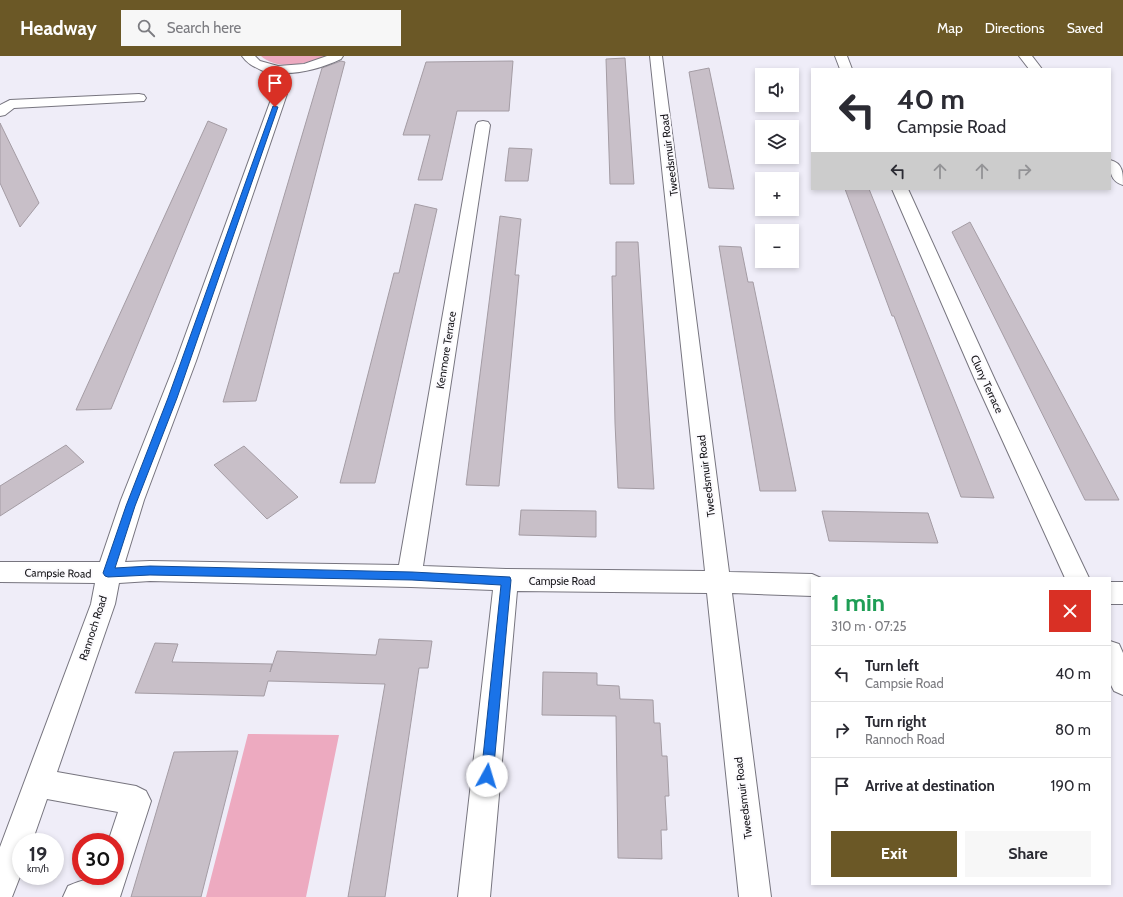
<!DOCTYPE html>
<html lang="en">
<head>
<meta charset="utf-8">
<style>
  :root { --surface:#fff; --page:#f7f7f7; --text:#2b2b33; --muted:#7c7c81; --line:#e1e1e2; --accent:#6b5826 }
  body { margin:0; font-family:Cabin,sans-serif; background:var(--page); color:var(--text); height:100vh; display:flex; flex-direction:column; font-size:15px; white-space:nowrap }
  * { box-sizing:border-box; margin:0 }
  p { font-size:13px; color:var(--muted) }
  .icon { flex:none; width:22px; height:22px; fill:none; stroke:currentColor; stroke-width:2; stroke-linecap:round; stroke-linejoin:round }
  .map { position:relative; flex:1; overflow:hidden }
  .side { position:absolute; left:811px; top:521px; width:300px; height:308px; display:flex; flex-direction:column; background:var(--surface); border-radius:0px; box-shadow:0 2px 6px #0003 }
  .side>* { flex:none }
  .guide { position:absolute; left:811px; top:12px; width:300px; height:122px; border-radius:0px; box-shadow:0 2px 6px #0003; background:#fff; color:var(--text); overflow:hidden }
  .controls { position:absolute; left:755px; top:12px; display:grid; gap:8px }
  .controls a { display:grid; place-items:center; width:44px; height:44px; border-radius:0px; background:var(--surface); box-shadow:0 2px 6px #0003; font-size:20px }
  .speed { position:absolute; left:12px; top:777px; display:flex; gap:8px; font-size:20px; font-weight:700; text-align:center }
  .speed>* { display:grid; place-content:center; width:52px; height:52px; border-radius:50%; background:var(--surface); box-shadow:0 2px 6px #0003; line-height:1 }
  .speed small { font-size:10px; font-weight:400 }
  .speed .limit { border:6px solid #d22; background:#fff; color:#111 }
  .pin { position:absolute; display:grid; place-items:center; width:34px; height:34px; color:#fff; margin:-41px -17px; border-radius:50% 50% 50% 0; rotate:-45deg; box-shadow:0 0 4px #0007 }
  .pin .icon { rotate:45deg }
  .me { position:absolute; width:44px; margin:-22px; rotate:6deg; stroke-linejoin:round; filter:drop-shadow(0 0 3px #0008) }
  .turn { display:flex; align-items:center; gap:14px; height:84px; padding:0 20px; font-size:18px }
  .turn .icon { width:52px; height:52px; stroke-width:2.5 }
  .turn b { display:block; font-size:28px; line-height:34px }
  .lanes { display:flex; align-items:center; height:38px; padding:0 20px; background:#0003; justify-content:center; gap:20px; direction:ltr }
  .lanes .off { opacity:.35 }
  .round { display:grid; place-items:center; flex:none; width:42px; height:42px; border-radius:0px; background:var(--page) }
  .headline { display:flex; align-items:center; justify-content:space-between; height:68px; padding:0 20px }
  h1 { font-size:24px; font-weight:800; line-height:30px; color:#1e9e55 }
  .primary-button { display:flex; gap:8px; margin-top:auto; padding:8px 20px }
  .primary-button a { flex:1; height:46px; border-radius:0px; background:var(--accent); color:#fff; font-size:16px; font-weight:800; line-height:46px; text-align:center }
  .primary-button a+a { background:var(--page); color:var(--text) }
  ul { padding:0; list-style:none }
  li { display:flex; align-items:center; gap:12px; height:56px; padding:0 20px; border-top:1px solid var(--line) }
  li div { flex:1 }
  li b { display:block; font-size:15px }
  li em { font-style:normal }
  header { display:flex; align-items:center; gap:24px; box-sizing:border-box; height:56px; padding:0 20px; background:var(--accent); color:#fff }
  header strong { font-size:19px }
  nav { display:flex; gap:22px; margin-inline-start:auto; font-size:14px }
  .search { width:280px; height:36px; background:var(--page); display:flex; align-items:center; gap:10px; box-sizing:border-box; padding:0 14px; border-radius:0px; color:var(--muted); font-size:15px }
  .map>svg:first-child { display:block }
  .green { fill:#edaac0 }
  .building { fill:#c8bfc8; stroke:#a49ca4 }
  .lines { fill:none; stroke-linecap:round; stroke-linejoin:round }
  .minor-casing { stroke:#77757f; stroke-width:2 }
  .minor { fill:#fff; fill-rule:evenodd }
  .route { fill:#1a73e8; stroke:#114b97 }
  .labels { text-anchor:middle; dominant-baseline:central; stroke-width:4; stroke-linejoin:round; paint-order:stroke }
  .street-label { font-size:11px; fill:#17161a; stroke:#fcfbfe }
</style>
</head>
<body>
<header>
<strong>Headway</strong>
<div class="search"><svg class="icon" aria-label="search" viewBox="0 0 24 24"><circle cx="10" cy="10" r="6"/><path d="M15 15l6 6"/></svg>Search here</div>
<nav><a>Map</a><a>Directions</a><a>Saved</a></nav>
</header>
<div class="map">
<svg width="1123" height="841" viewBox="0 0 1123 841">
  <rect width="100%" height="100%" fill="#efedf8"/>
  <path class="green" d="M 261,0 L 326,0 C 308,8 277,15 261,0 Z
    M 248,678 L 339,679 L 306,841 L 206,841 Z"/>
  <path class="building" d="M 625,2 L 634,128 L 610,128 L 606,3 Z
    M 341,5 L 345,6 L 256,345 L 223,346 L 322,12 Z
    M 513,5 L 509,55 L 457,55 L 442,124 L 418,124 L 430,79 L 403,79 L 426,6 Z
    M 709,12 L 730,113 L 734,133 L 709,132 L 689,16 Z
    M 208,65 L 227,73 L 111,353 L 76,354 Z
    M 0,67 L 39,147 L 20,171 L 0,127 Z
    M 509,92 L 532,93 L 528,125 L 505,125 Z
    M 845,133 L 869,133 L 994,442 L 961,441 L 894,260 L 892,260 Z
    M 415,148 L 437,153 L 375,427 L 340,427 L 394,217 L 399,217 Z
    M 500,160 L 521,163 L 515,219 L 519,219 L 499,430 L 466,429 Z
    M 970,166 L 1013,247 L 1119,444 L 1085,444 L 952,176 Z
    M 616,186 L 638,186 L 654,433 L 618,432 L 615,367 L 612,220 L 616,220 Z
    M 719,190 L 741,191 L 748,226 L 753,226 L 796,435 L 760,435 Z
    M 66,389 L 84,406 L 0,460 L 0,430 Z
    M 244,390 L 298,441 L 267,463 L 214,409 Z
    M 521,454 L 596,455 L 596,481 L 519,479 Z
    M 822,455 L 928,457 L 938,487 L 829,485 Z
    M 379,583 L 432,585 L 428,612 L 419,612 L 385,841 L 348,841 L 385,628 L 268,625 L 264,640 L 135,637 L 155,587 L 178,588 L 172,606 L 272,608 L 270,616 L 277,595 L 376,599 Z
    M 543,616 L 597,617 L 597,629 L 619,630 L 620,643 L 653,644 L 654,667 L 660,667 L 662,700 L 667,700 L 669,740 L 665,740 L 667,774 L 661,774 L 662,803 L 618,802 L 616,660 L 542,659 Z
    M 238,695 L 201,841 L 131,841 L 174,696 Z"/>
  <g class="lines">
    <defs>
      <path id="minor" d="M 242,0 L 255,0 L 260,5 L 278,10 L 304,8 L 327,0 L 343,0 L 341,3 C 324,11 304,17 285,17 L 286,20 L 287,38 L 196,305 L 144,444 L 125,506 L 150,505 L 399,509 L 476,69 L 478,66 L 483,65 L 488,66 L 490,69 L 423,510 L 506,513 L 705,515 L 650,0 L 662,0 L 729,516 L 812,518 L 821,522 L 812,522 L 812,540 L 732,537 L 771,841 L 739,841 L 707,537 L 517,535 L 490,841 L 458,841 L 493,534 L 411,531 L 150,525 L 119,527 L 115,548 L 57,716 L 136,730 L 146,735 L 151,745 L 120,841 L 63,841 L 68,830 C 84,823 98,820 115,820 L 115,786 L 108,786 L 118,756 L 47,743 L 32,786 L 21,786 L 21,818 L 12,841 L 0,841 L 0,791 L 91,548 L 95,527 L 0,526 L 0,506 L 100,506 L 121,444 L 176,305 L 273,38 L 274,21 C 263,13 250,12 242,0 Z
        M 835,0 L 847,0 L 852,13 L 840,13 Z
        M 1019,0 L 1032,0 L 1042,13 L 1029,13 Z
        M 139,38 L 144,39 L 146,42 L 144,45 L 14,52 L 5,59 L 0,60 L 0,49 L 10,44 Z
        M 1110,104 C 1123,107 1123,117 1123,129 C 1110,125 1110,115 1110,104 Z
        M 892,133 L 908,133 L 995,324 L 1089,522 L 1065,522 L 975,324 Z
        M 1110,526 L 1123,526 L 1123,548 L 1110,548 Z
        M 1110,585 L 1119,588 L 1123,597 L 1123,639 L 1114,635 L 1110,627 Z"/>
    </defs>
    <use href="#minor" class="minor-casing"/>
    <use href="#minor" class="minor"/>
  </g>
  <path class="route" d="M 273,50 L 278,51 L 177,342 L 135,450 L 115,512 L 150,510 L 412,516 L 510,521 L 511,524 L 493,720 L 491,724 L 487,726 L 482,724 L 481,720 L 501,529 L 412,524 L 150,519 L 108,521 L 105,520 L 103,517 L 126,450 L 168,342 Z"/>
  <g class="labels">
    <g class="street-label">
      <text transform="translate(669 99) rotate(-97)">Tweedsmuir Road</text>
      <text transform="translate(446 294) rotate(-81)">Kenmore Terrace</text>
      <text transform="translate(987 328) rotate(65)">Cluny Terrace</text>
      <text transform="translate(706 420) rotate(-97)">Tweedsmuir Road</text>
      <text transform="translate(58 517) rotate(1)">Campsie Road</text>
      <text x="562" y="525">Campsie Road</text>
      <text transform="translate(93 572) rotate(-72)">Rannoch Road</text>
      <text transform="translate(743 742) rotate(-97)">Tweedsmuir Road</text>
    </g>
  </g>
</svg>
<div class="controls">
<a><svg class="icon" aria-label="sound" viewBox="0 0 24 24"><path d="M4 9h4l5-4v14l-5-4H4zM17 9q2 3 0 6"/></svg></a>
<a><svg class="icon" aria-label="layers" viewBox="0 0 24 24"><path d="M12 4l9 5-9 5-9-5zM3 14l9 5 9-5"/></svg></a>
<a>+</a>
<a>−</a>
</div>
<div class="speed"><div>19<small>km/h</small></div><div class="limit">30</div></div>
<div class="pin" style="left:275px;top:51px;background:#d93025"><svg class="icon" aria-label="arrive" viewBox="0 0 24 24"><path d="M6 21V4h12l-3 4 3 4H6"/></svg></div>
<svg class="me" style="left:487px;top:720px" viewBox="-20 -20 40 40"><circle r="19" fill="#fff"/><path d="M0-13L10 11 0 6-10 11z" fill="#1a73e8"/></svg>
<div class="guide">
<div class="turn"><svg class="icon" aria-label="left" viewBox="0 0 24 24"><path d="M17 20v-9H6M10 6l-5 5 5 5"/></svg><div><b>40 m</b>Campsie Road</div></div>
<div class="lanes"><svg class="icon" aria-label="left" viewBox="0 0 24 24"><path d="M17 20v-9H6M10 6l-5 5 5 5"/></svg><svg class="icon off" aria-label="ahead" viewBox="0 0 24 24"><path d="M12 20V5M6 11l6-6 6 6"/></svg><svg class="icon off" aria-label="ahead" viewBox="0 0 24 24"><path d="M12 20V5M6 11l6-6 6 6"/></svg><svg class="icon off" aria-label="right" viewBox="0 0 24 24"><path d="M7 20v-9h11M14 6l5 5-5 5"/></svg></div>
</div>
<section class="side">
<div class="headline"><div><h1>1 min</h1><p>310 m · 07:25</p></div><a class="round" style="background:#d93025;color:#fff"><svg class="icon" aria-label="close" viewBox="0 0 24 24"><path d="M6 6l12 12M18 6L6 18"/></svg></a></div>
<ul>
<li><svg class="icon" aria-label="left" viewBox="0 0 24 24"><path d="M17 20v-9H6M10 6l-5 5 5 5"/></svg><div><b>Turn left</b><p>Campsie Road</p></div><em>40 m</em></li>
<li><svg class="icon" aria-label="right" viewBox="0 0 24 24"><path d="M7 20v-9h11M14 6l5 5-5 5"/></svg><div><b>Turn right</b><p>Rannoch Road</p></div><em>80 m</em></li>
<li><svg class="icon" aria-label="arrive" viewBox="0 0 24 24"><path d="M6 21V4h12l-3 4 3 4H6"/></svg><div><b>Arrive at destination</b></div><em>190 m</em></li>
</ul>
<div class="primary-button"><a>Exit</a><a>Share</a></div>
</section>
</div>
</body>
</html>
